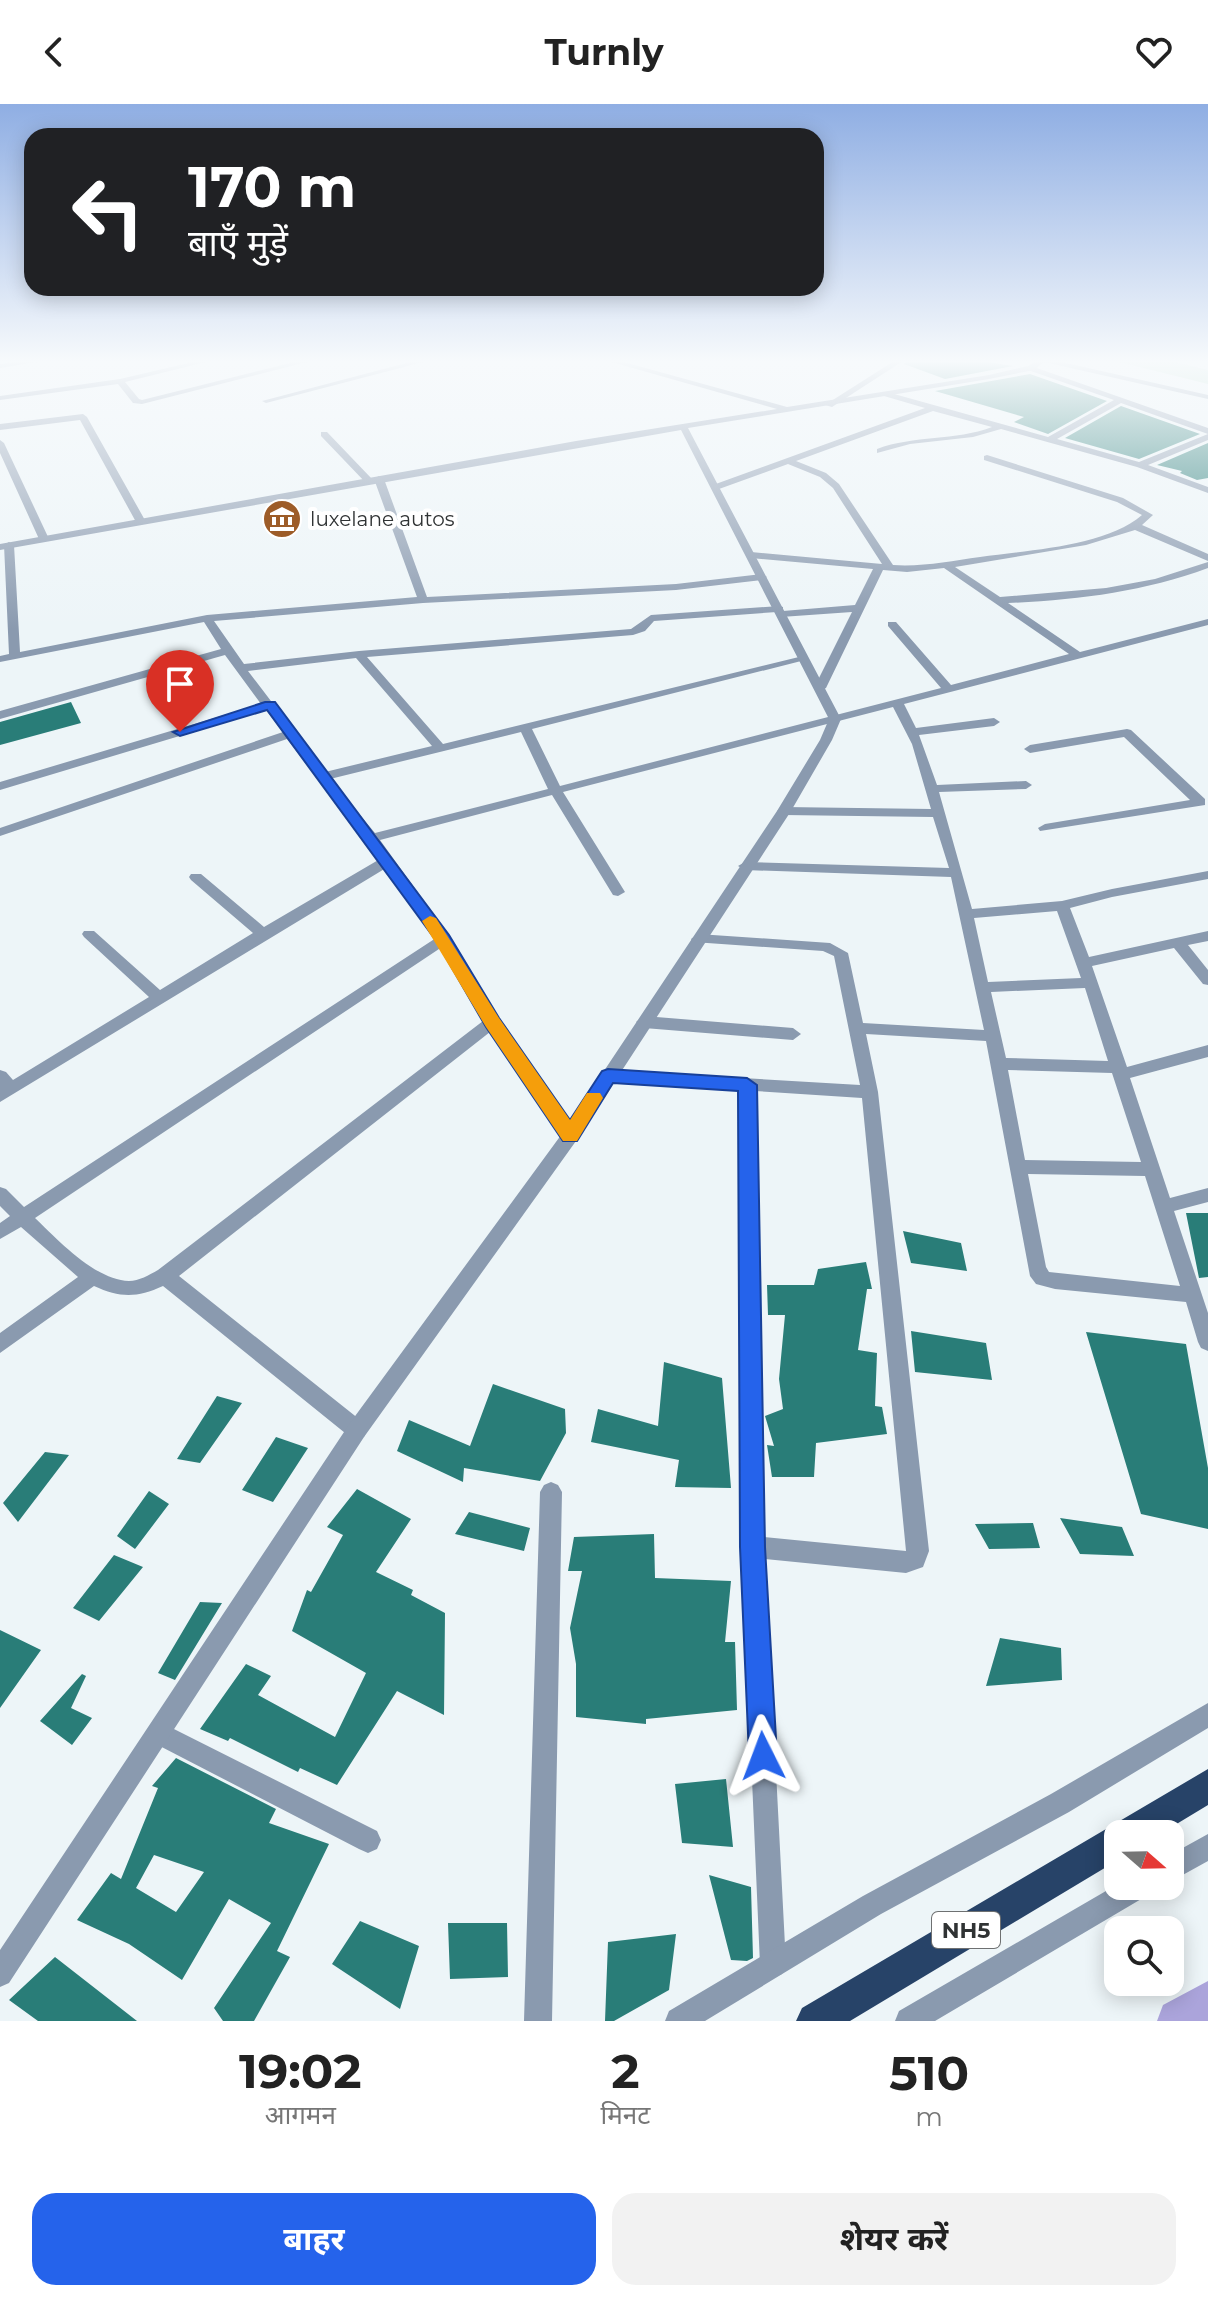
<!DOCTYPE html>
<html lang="hi">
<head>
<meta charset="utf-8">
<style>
  :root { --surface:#fff; --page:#f2f2f2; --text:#222; --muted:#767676; --accent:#2563eb }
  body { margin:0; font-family:Montserrat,"Noto Sans Devanagari",sans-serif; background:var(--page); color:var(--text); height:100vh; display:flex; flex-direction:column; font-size:30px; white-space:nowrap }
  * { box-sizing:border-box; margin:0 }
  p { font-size:26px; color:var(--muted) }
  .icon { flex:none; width:44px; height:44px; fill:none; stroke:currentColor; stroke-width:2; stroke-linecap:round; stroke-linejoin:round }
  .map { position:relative; height:1917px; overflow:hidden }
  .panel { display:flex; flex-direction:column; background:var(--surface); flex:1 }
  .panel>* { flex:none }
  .guide { position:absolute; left:24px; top:24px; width:800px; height:168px; border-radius:24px; box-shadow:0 4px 20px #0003; background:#202124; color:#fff; overflow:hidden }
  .needle { width:52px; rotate:110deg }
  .tools { position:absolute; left:1104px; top:1716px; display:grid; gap:16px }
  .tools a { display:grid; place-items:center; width:80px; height:80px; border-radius:16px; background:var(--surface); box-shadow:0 4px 20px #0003; font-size:40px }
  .pin { position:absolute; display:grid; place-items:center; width:68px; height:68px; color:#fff; margin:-82px -34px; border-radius:50% 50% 50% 0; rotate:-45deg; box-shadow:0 0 8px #0007 }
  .pin .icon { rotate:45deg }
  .me { position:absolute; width:88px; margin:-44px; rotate:357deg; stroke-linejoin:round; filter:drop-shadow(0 0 6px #0008) }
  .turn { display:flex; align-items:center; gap:28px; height:168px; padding:0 32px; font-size:36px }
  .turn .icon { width:104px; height:104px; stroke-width:2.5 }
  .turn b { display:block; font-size:56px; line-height:68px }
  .eta { display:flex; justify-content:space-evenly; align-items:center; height:136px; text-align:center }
  .eta b { font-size:48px; font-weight:700; line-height:56px }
  .primary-button { display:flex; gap:16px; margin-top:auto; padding:16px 32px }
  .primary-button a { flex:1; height:92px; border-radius:24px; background:var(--accent); color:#fff; font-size:32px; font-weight:700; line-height:92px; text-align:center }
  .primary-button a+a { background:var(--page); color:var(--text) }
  header { display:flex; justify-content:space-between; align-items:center; height:104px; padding:0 32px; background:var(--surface); font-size:36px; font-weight:700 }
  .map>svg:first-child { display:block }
  .green { fill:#acd7bb }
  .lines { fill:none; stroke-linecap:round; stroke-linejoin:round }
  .canal { fill:#aba4db; fill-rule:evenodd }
  .building { fill:#297d78; fill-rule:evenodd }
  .minor { fill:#8a9aaf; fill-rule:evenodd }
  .tertiary { fill:#8a9aaf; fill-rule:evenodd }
  .trunk { fill:#274368; fill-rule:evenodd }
  .route { fill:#2563eb; stroke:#184099; stroke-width:2 }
  .slow { fill:#f59e0b }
  .labels { text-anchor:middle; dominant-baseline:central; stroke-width:8; stroke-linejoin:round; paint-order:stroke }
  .far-poi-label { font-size:20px; fill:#303334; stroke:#fff; text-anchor:start }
  .shield { fill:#fff; stroke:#6e7071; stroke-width:2 }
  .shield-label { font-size:22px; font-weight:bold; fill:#303334 }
</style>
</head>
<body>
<header><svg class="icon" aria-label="back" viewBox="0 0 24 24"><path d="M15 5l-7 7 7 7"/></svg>Turnly<svg class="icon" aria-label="heart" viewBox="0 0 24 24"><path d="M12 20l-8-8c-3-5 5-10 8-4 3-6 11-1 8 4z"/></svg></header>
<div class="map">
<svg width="1208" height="1917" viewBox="0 0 1208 1917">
  <rect width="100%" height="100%" fill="#edf5f8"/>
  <path class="green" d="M 1115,257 L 1171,257 L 1208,266 L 1208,280 Z"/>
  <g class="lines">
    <path class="canal" d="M 1208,1877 L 1208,1917 L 1157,1917 L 1163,1901 Z"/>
  </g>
  <path class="building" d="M 906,257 L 982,257 L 1013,262 L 945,275 L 904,260 Z
    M 1030,270 L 1107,297 L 1048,330 L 1014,318 L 1024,313 L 935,287 Z
    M 1121,302 L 1200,330 L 1139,355 L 1065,334 Z
    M 1208,339 L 1208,374 L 1197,376 L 1180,369 L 1182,367 L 1157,361 Z
    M 71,598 L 81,619 L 0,641 L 0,618 Z
    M 1186,1109 L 1208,1109 L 1208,1173 L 1199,1174 Z
    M 903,1127 L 961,1139 L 967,1167 L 911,1159 Z
    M 866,1158 L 872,1185 L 867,1185 L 858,1246 L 877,1249 L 875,1302 L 882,1303 L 887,1330 L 816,1339 L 814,1373 L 772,1373 L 767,1341 L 774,1342 L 765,1312 L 783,1305 L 779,1275 L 785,1211 L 768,1211 L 767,1181 L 814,1181 L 818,1165 Z
    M 911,1227 L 986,1239 L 992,1276 L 915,1268 Z
    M 1086,1228 L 1186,1240 L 1208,1364 L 1208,1425 L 1141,1410 Z
    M 664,1258 L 722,1274 L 731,1384 L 675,1383 L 679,1356 L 591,1338 L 598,1305 L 658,1322 Z
    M 493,1280 L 565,1305 L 566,1329 L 540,1377 L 464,1364 L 463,1378 L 397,1347 L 409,1316 L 470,1342 Z
    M 217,1292 L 242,1299 L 200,1359 L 177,1355 Z
    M 276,1333 L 308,1344 L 273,1398 L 242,1386 Z
    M 45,1348 L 69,1351 L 18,1418 L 3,1399 Z
    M 357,1385 L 411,1415 L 376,1468 L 413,1486 L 411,1491 L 445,1509 L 444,1611 L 397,1587 L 337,1681 L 300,1664 L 298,1668 L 230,1634 L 228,1637 L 200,1625 L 246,1560 L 271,1572 L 258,1591 L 335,1633 L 366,1569 L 292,1527 L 307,1486 L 311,1488 L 343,1431 L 327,1423 Z
    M 149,1387 L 169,1400 L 135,1445 L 117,1432 Z
    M 469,1408 L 530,1424 L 524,1447 L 455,1430 Z
    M 1060,1414 L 1122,1423 L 1134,1452 L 1080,1450 Z
    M 1033,1419 L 1040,1444 L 989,1445 L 975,1420 Z
    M 654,1430 L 655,1474 L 731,1477 L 725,1538 L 735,1538 L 737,1606 L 646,1615 L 646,1620 L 576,1613 L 576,1560 L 570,1524 L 582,1467 L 568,1467 L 574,1433 Z
    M 114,1451 L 143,1463 L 99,1517 L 73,1504 Z
    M 200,1498 L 222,1499 L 175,1576 L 158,1569 Z
    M 0,1526 L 41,1546 L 0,1604 Z
    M 1000,1534 L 1061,1544 L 1062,1576 L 986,1582 Z
    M 82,1570 L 86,1572 L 71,1604 L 92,1614 L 72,1641 L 40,1617 Z
    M 176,1654 L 276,1705 L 269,1719 L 329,1740 L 277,1847 L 290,1853 L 254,1917 L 223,1917 L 214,1904 L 271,1819 L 229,1795 L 182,1876 L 129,1840 L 77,1816 L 111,1769 L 121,1775 L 158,1684 L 152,1682 ZM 154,1751 L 204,1768 L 176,1808 L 136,1784 Z
    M 726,1675 L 733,1743 L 682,1739 L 675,1680 Z
    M 709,1771 L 751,1783 L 753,1854 L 747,1857 L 731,1856 Z
    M 360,1817 L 419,1842 L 400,1905 L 332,1860 Z
    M 448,1819 L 507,1819 L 508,1873 L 450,1875 Z
    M 676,1830 L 669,1886 L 614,1917 L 605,1917 L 608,1838 Z
    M 55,1853 L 137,1917 L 38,1917 L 9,1896 Z"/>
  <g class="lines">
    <path class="minor" d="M 22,257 L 43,257 L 0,264 L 0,260 Z
      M 197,257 L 210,257 L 125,278 L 139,295 L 142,296 L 298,257 L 311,257 L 142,300 L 133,299 L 118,280 L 0,296 L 0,292 L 120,275 Z
      M 414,257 L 427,257 L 266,299 L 262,297 Z
      M 894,257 L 903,257 L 832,303 L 825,301 Z
      M 1031,262 L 1208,324 L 1208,330 L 1121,299 L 1057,335 L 1139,358 L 1208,330 L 1208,336 L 1148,361 L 1208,383 L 1208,389 L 1137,363 L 1001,325 L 973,333 L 910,340 L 877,349 L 877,345 C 914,331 955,337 992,323 L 933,307 L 796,357 L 826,369 L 839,380 L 893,461 C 922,463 951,457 980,453 C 1027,446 1105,443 1142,411 L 1117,398 L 984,356 L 984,352 L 987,351 L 1123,394 L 1153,411 L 1142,421 L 1208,450 L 1208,457 L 1135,426 L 1086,441 L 955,463 L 1000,493 L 1106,484 L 1155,475 L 1208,458 L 1208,464 C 1143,488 1077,496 1008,499 L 1080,548 L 1208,515 L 1208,521 L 904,600 L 916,624 L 994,614 L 1000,618 L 994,622 L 919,631 L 937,681 L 1026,677 L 1032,681 L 1026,685 L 939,688 L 972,805 L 1062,797 L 1112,785 L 1208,767 L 1208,775 L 1112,793 L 1070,804 L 1089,853 L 1208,827 L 1208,837 L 1188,841 L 1208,866 L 1208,881 L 1203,880 L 1174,844 L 1092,862 L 1127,963 L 1208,941 L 1208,953 L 1130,974 L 1170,1094 L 1208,1084 L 1208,1098 L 1174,1107 L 1208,1209 L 1208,1247 L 1201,1244 L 1198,1238 L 1186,1198 L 1055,1185 L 1036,1180 L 1030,1172 L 986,937 L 866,930 L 878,988 L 929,1447 L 923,1463 L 906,1469 L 765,1455 L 786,1861 L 782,1870 L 773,1874 L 764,1870 L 760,1861 L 742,1443 L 739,986 L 608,978 L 600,972 L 608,966 L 860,981 L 834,852 L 823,847 L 693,838 L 691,835 L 698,830 L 830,839 L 848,849 L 863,919 L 984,926 L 951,773 L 745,766 L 738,762 L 745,758 L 949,764 L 933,713 L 784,711 L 777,707 L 784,703 L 931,705 L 912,640 L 893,603 L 563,688 L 625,788 L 618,792 L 613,791 L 552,691 L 380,736 L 449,832 L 497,914 L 578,1032 L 576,1037 L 564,1037 L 490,928 L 179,1172 L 364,1319 L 367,1326 L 364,1333 L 357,1335 L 350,1333 L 163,1182 C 137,1194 120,1194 94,1182 L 0,1249 L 0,1229 L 78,1173 L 21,1123 L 0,1135 L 0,1119 L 10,1112 L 0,1102 L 0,1083 L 6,1085 L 24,1103 L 436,834 L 386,764 L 0,998 L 0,966 L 6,968 L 13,976 L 149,893 L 84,833 L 82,830 L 84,827 L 94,827 L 160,886 L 253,829 L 191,776 L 189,773 L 191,770 L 201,770 L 264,823 L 380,755 L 287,635 L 0,732 L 0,724 L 283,628 L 266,606 L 0,686 L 0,678 L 261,600 L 225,551 L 0,615 L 0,607 L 221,545 L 204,518 L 0,558 L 0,552 L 9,550 L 4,441 L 9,438 L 14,441 L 20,548 L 207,511 L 417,493 L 374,375 L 379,372 L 384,375 L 427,493 L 676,480 L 762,470 L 767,473 L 762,476 L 676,486 L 423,499 L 214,517 L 244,560 L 359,547 L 631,525 L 651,511 L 779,502 L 783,503 L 783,507 L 855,501 L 873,465 L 751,454 L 746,451 L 751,448 L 882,460 L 833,384 L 820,373 L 788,360 L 719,385 L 713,385 L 713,381 L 925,304 L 884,292 L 887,288 L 1048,333 L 1114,296 L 1028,266 ZM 944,464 L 1069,550 L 951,581 L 896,518 L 888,518 L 888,522 L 941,584 L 560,682 L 532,625 L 809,555 L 803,552 L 443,640 L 367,553 L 633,531 L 645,527 L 654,517 L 777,508 L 777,512 L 781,513 L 852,508 L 814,584 L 820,587 L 826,584 L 883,466 L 907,468 ZM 356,554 L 432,642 L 325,668 L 248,567 ZM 521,628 L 548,685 L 375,729 L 330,675 ZM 1057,807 L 1081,874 L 988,878 L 974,814 ZM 442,843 L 483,917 L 158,1166 C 149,1171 139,1177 129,1177 C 95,1176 58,1136 35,1114 ZM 1085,884 L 1108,957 L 1006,954 L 991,888 ZM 1008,966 L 1112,969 L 1141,1058 L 1025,1056 ZM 755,987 L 862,994 L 906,1447 L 764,1433 ZM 1028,1070 L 1145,1072 L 1180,1182 L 1049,1168 L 1046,1163 Z
      M 83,310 L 87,313 L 146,418 L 144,420 L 136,418 L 80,316 L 0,326 L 0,320 Z
      M 321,328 L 327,328 L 372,375 L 372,379 L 366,379 L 321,332 Z
      M 0,336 L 4,339 L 49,435 L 47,437 L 39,435 L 0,349 Z
      M 1127,625 L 1131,626 L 1205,695 L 1205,701 L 1040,727 L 1038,724 L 1045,720 L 1190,696 L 1124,633 L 1030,649 L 1024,645 L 1030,641 Z
      M 644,912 L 793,924 L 801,930 L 793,936 L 644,924 L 636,918 Z
      M 551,1378 L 558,1381 L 562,1388 L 552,1917 L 524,1917 L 540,1388 L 544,1381 Z
      M 160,1618 L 377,1727 L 381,1736 L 377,1745 L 368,1749 L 359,1745 L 152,1638 L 148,1630 L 152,1622 Z"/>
    <path class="tertiary" d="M 608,257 L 620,257 L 787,303 L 989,271 L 1028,262 L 1036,257 L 1057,257 L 1208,291 L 1208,295 L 1044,258 L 1034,266 L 989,275 L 688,324 L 841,615 L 832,636 L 791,707 L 576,1037 L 364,1333 L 9,1879 L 0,1883 L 0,1846 L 350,1319 L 564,1027 L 777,707 L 820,636 L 829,615 L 681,326 L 0,446 L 0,440 L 576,337 L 777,305 Z
      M 1208,1599 L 1208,1624 L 1069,1708 L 881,1810 L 705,1917 L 665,1917 L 669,1907 L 863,1792 L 1051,1690 Z
      M 1208,1730 L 1208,1757 L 1170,1778 L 1170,1751 Z
      M 1118,1780 L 1118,1782 L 1152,1782 L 1148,1791 L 935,1917 L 895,1917 L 899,1907 Z"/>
    <path class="trunk" d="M 1208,1665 L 1208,1701 L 1160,1730 L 1118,1730 L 1118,1756 L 850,1917 L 796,1917 L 802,1904 Z"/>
  </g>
  <linearGradient id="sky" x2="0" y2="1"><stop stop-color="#8faee3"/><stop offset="0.49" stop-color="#f7fafc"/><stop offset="1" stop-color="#f7fafc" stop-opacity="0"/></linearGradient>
  <rect width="1208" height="525" fill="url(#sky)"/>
  <path class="route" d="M 265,598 L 275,598 L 449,831 L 499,914 L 570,1016 L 602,967 L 608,965 L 747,974 L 757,981 L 765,1443 L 777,1652 L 773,1662 L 763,1666 L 753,1662 L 749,1652 L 740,1443 L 738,987 L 613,979 L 577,1037 L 563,1037 L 486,923 L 437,838 L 267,606 L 180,632 L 173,628 Z"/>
  <path class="slow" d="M 430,812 L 436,814 L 499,914 L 570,1016 L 587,989 L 600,989 L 603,994 L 577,1037 L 563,1037 L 486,923 L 422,817 Z"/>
  <defs>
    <symbol id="museum-disc" viewBox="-11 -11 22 22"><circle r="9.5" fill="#9d5c28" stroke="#fff"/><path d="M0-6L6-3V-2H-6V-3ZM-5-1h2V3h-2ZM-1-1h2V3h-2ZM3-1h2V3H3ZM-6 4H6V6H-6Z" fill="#fff"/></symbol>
  </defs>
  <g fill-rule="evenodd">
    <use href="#museum-disc" x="260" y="393" width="44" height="44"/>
  </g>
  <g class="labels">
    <g class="far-poi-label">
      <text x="310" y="415">luxelane autos</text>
    </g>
    <rect class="shield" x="932" y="1808" width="68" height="36" rx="6"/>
    <g class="shield-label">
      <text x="966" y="1826">NH5</text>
    </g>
  </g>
</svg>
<div class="tools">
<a><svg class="needle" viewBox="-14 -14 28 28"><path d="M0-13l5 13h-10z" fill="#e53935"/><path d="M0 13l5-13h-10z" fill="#767676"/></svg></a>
<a><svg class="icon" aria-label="search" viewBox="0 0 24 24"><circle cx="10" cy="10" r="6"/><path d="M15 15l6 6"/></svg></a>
</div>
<div class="pin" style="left:180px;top:628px;background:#d93025"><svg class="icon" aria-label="arrive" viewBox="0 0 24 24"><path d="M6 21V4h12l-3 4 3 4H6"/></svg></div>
<svg class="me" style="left:763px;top:1652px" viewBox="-20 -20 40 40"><path d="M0-17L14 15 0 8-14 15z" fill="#2563eb" stroke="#fff" stroke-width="4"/></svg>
<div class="guide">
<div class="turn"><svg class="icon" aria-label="left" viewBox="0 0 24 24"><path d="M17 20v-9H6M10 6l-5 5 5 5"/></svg><div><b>170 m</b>बाएँ मुड़ें</div></div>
</div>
</div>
<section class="panel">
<div class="eta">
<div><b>19:02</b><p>आगमन</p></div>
<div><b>2</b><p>मिनट</p></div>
<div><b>510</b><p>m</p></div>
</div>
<div class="primary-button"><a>बाहर</a><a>शेयर करें</a></div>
</section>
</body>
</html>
